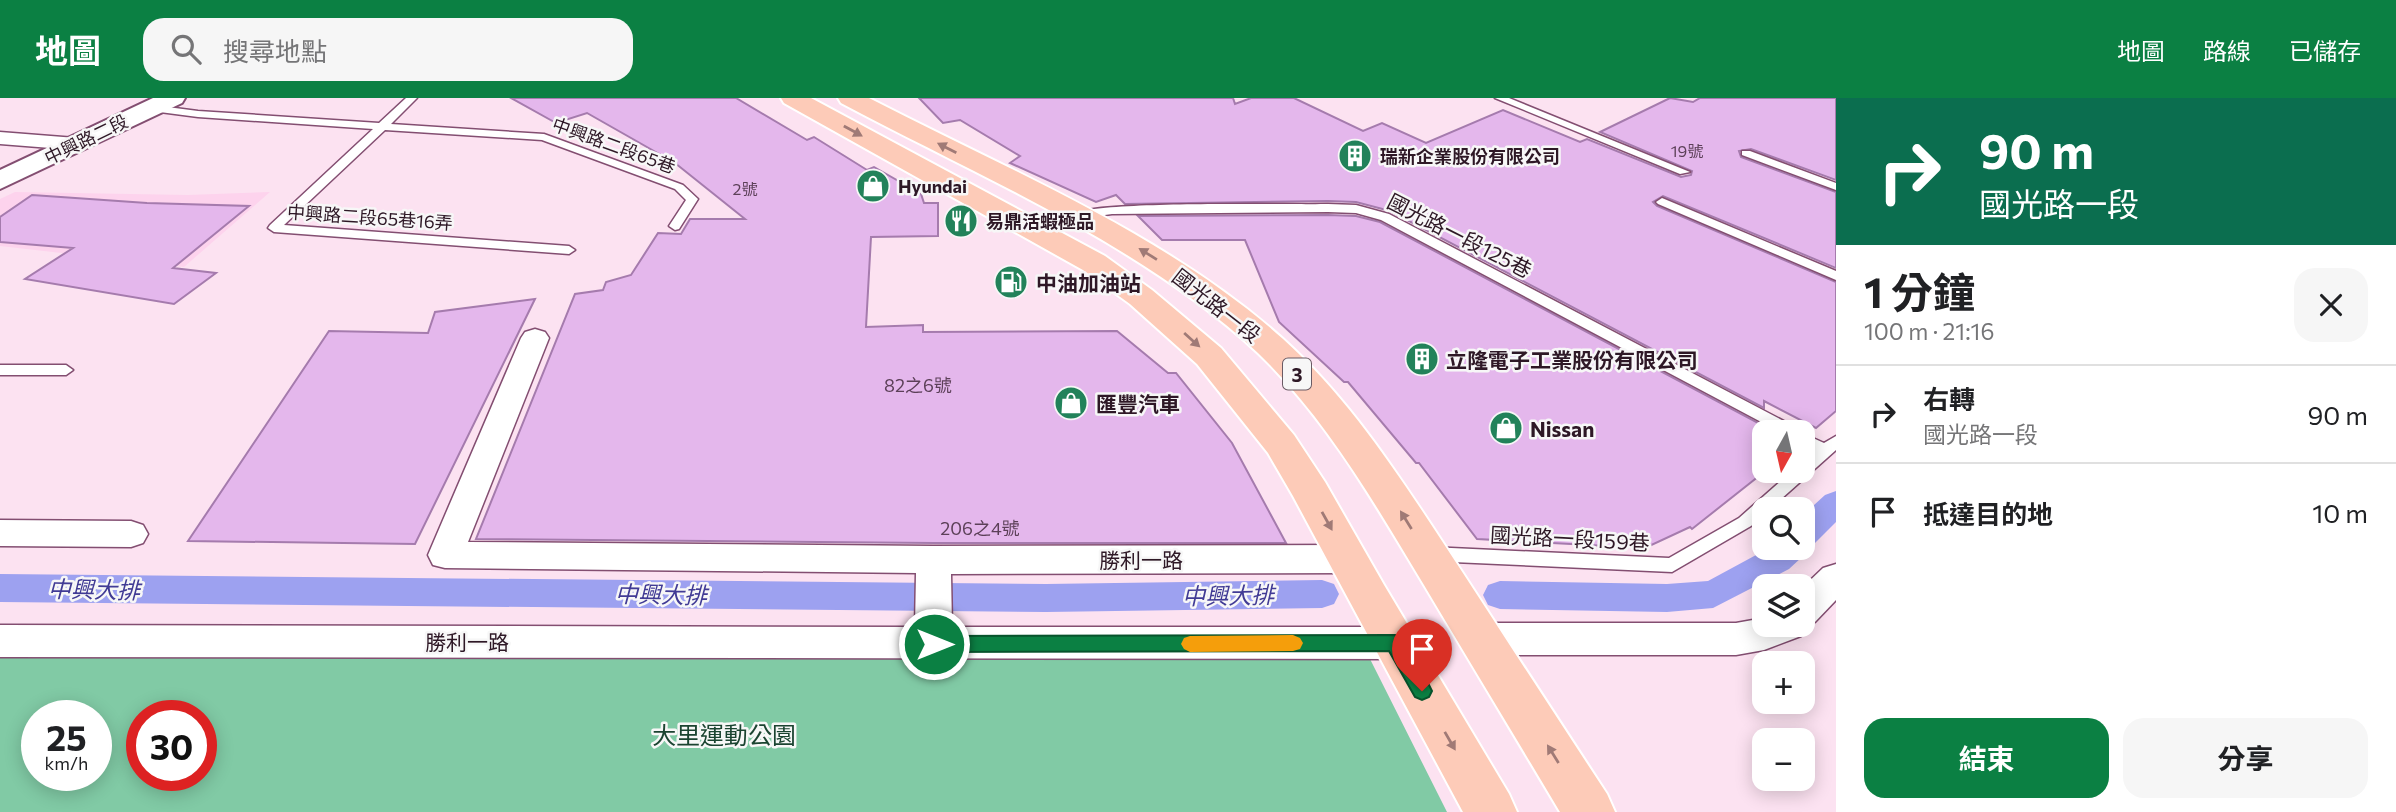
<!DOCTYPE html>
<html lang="zh-TW">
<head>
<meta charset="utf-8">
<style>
  :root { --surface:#fff; --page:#f6f6f6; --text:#202124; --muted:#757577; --line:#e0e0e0; --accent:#0b8043 }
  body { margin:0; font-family:Commissioner,"Noto Sans TC",sans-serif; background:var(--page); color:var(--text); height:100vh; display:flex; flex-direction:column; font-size:26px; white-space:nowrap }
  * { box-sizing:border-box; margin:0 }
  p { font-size:23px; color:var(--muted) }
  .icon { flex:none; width:38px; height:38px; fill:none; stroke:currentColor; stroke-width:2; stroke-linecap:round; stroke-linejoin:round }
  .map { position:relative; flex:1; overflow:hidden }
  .drawer { display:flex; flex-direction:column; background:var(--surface); width:560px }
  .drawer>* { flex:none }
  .guide { background:#0b6e4f; color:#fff; overflow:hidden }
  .needle { width:46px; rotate:188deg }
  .tools { position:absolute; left:1752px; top:322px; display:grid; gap:14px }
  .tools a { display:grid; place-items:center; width:63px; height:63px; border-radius:14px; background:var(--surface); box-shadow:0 4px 18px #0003; font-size:35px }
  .speed { position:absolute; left:21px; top:602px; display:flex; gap:14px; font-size:35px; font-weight:700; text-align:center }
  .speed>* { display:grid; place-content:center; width:91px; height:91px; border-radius:50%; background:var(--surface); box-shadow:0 4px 18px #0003; line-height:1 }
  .speed small { font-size:18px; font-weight:400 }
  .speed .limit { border:10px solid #d22; background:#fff; color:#111 }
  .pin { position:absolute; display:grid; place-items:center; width:60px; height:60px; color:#fff; margin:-72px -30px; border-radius:50% 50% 50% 0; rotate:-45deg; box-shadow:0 0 7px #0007 }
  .pin .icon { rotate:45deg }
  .me { position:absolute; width:77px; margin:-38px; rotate:90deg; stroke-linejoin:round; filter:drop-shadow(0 0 5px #0008) }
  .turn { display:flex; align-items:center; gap:24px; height:147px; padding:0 28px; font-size:32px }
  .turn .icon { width:91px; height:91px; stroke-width:2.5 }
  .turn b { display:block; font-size:49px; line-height:60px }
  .round { display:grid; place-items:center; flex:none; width:74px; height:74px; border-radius:21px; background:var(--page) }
  .head { display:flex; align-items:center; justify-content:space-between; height:119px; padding:0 28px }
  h1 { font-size:42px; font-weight:700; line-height:52px }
  .action { display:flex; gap:14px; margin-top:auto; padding:14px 28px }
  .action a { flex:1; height:80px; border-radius:21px; background:var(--accent); color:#fff; font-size:28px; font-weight:700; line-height:80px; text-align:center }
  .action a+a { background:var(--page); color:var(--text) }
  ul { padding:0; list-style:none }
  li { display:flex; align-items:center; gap:21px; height:98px; padding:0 28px; border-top:2px solid var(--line) }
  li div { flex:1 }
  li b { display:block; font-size:26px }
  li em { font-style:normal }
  header { display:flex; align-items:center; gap:42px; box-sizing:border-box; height:98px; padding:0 35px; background:var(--accent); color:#fff }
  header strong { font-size:33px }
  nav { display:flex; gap:38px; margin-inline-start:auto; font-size:24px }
  .search { width:490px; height:63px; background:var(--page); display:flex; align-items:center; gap:18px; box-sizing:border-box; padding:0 24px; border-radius:21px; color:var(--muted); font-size:26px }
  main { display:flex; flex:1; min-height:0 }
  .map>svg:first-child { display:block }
  .built { fill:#fdd3ed }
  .green { fill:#81caa5; fill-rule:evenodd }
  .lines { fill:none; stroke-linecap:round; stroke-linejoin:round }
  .canal { fill:#9da1f0; fill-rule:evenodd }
  .building { fill:#e4b7ec; stroke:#a57bad; stroke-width:2 }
  .service-casing { stroke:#834e71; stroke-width:3 }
  .minor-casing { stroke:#834e71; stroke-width:3 }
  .tertiary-casing { stroke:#834e71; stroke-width:4 }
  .primary-casing { stroke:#fff; stroke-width:4 }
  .service { fill:#fff; fill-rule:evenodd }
  .minor { fill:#fff; fill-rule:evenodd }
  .tertiary { fill:#fff; fill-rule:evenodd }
  .primary { fill:#fdcbb8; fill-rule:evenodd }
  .oneway { fill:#a07a76 }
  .route { fill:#0b8043; stroke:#07532c; stroke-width:2 }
  .slow { fill:#f59e0b }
  .labels { text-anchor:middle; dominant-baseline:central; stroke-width:5; stroke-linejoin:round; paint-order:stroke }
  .far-number-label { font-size:16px; fill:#5c4058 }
  .far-street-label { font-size:18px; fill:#2e1826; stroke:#f7f7f7 }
  .far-poi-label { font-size:18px; font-weight:bold; fill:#2e1826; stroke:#f7f7f7; text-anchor:start }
  .number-label { font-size:18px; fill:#5c4058 }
  .shield { fill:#f7f7f7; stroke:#6a5b65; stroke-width:2 }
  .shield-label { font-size:19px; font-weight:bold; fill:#2e1826 }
  .street-label { font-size:21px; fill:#2e1826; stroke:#f7f7f7 }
  .poi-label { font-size:21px; font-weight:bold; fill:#2e1826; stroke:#f7f7f7; text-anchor:start }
  .water-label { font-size:23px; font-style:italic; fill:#413b95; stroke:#f7f7f7 }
  .near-park-label { font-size:24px; fill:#1b4431; stroke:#f7f7f7 }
</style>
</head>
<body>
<header>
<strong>地圖</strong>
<div class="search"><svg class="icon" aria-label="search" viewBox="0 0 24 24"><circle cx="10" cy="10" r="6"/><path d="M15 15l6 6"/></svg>搜尋地點</div>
<nav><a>地圖</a><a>路線</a><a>已儲存</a></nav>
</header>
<main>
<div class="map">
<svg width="1836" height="714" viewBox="0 0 1836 714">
  <rect width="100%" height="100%" fill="#fce2f1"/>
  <path class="built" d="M 15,94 L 188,97 L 270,94 L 184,169 L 0,148 L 0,101 Z"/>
  <path class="green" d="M 0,559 L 1370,561 L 1447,714 L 0,714 ZM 37,618 L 96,618 L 96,677 L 37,677 ZM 142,618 L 201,618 L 201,677 L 142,677 Z"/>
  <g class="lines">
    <path class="canal" d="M 1836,393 L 1836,424 L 1813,447 L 1806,449 L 1802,459 L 1789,471 L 1713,510 L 1667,514 L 1500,511 L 1488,507 L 1483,497 L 1488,487 L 1500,483 L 1667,486 L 1708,483 L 1769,450 L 1802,450 L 1802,418 L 1825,397 Z
      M 0,476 L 1046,486 L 1322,482 L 1334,486 L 1339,496 L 1334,506 L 1322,510 L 1046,514 L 0,504 Z"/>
  </g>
  <path class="building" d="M 511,0 L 736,0 L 807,42 L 814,39 L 867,72 L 874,69 L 921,96 L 924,105 L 938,105 L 938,138 L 871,139 L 866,229 L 923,227 L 923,234 L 1117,233 L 1168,275 L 1176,275 L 1232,345 L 1286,445 L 933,445 L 476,441 L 575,196 L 603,192 L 606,184 L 631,177 L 658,135 L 681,136 L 690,121 L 745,121 L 675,65 L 587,15 L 556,25 Z
    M 919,0 L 1233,0 L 1235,6 L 1251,0 L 1294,0 L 1363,33 L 1382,25 L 1426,45 L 1503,12 L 1580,44 L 1587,41 L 1681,79 L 1691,77 L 1692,73 L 1600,34 L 1670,0 L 1693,4 L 1700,0 L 1836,0 L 1836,82 L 1751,51 L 1739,53 L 1741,59 L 1836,94 L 1836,170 L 1663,98 L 1653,104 L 1657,108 L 1836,184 L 1836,313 L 1816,330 L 1764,303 L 1764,310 L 1390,113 L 1356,104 L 1328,103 L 1125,106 L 1116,97 L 1096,104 L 1010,65 L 1020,58 L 960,22 L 943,25 Z
    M 32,97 L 147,105 L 249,108 L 173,170 L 216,175 L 174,206 L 25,181 L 73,150 L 0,144 L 0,119 Z
    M 1328,117 L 1356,118 L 1380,124 L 1764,328 L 1764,374 L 1692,431 L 1690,429 L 1645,450 L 1477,441 L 1419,365 L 1416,365 L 1348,284 L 1344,284 L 1279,224 L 1245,142 L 1162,142 L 1138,118 Z
    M 535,201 L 415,446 L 188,443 L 329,233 L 428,235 L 435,214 Z"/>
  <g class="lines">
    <defs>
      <path id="service" d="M 406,0 L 417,0 L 391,26 L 544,36 L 683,87 L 698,101 L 679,131 L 675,132 L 669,128 L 686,102 L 675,91 L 542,42 L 385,32 L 284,127 L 569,148 L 575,152 L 569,156 L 274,134 L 268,130 L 270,127 L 373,31 L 198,19 L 152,13 L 147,10 L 152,7 L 198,13 L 379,25 Z
        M 1495,0 L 1509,0 L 1690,74 L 1680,76 Z
        M 1742,53 L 1750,53 L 1836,85 L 1836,92 L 1742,57 Z
        M 1662,100 L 1836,173 L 1836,182 L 1658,106 L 1656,104 Z
        M 1328,106 L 1356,107 L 1389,116 L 1797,330 L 1800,334 L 1780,334 L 1381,122 L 1356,115 L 1328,114 L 1112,116 L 1076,121 L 1070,117 C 1089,102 1290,107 1328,106 Z
        M 0,267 L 66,267 L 73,272 L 66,277 L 0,277 Z
        M 1802,335 L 1824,345 L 1836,338 L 1836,352 L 1770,411 L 1764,411 L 1764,417 L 1751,428 L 1672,474 L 1430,463 L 1424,461 L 1421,456 L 1424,451 L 1430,449 L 1669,460 L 1739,420 L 1792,373 L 1802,373 L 1802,364 L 1815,353 L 1802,347 Z"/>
      <path id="minor" d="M 0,34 L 76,40 L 84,41 L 87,46 L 84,51 L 76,52 L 0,46 Z
        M 535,231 L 545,234 L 549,240 L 468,444 L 933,448 L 1348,447 L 1360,451 L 1365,461 L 1360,471 L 1348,475 L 951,476 L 952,529 L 1395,529 L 1408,534 L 1414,545 L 1408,556 L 1395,561 L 0,559 L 0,527 L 915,529 L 916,475 L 445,470 L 433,467 L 428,457 L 521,240 L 525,234 Z
        M 0,422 L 131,423 L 143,427 L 148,436 L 143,445 L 131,449 L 0,448 Z
        M 1836,466 L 1836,502 L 1815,524 L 1806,526 L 1801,538 L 1764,552 L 1736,557 L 1481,557 L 1468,552 L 1462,541 L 1468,530 L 1481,525 L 1736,525 L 1764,520 L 1764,527 L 1802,527 L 1802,490 L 1823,470 Z"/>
      <path id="tertiary" d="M 153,0 L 185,0 L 182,5 L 0,91 L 0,72 Z"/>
      <path id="primary" d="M 781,0 L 811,0 L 1105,158 L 1152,192 L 1221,250 L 1294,337 L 1325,384 L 1384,487 L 1509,696 L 1517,714 L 1463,714 L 1293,398 L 1268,355 L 1197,266 L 1130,206 L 1083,172 L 784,5 Z
        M 838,0 L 869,0 C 1008,72 1166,136 1283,241 C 1354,305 1405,387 1457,466 C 1507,543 1557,620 1607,696 L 1615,714 L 1560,714 C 1515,638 1469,563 1424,487 C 1375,406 1327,321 1258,255 C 1143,147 980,79 841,5 Z"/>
    </defs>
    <use href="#service" class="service-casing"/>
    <use href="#minor" class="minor-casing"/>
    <use href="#tertiary" class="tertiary-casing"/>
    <use href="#primary" class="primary-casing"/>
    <use href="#service" class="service"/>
    <use href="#minor" class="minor"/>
    <use href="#tertiary" class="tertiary"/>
    <use href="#primary" class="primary"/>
  </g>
  <defs><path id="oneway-solid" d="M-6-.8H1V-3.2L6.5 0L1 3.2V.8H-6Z" transform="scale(1.75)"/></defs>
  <g class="oneway">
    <use href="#oneway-solid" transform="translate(853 33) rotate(29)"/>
    <use href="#oneway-solid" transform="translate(947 50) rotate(-153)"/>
    <use href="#oneway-solid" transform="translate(1148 156) rotate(-148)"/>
    <use href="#oneway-solid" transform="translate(1192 242) rotate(42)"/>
    <use href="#oneway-solid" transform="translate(1406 422) rotate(-122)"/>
    <use href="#oneway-solid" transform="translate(1327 423) rotate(61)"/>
    <use href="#oneway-solid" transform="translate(1450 643) rotate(60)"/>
    <use href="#oneway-solid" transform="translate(1553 656) rotate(-122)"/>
  </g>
  <path class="route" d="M 1395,537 L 1401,539 L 1429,587 L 1432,593 L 1429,599 L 1422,602 L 1415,599 L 1389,553 L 934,554 L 928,552 L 925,546 L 928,541 L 934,538 Z"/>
  <path class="slow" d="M 1293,537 L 1300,540 L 1303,545 L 1300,551 L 1293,553 L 1190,554 L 1184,551 L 1181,546 L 1184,540 L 1190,538 Z"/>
  <defs>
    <symbol id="building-disc" viewBox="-11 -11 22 22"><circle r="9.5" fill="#22825a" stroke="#f7f7f7"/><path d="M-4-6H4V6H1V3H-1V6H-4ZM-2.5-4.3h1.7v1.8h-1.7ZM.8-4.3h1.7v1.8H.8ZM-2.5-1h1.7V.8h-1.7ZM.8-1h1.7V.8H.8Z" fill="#fff"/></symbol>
    <symbol id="shop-disc" viewBox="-11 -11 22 22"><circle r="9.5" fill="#22825a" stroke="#f7f7f7"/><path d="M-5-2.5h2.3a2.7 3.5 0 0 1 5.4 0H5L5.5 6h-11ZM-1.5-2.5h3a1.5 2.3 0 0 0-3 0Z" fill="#fff"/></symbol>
    <symbol id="restaurant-disc" viewBox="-11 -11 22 22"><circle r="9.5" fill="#22825a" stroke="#f7f7f7"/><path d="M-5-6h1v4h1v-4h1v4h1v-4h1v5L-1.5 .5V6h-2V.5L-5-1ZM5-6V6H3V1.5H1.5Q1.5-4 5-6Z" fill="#fff"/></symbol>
    <symbol id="fuel-disc" viewBox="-11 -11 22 22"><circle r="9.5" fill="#22825a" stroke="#f7f7f7"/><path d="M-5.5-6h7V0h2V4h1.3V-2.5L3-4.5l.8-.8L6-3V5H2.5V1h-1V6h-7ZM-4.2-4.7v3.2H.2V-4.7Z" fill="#fff"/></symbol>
  </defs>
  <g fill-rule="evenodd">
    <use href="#building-disc" x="1336" y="39" width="38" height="38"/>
    <use href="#shop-disc" x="854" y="69" width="38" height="38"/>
    <use href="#restaurant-disc" x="942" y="104" width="38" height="38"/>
    <use href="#fuel-disc" x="992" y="165" width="38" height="38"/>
    <use href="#building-disc" x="1403" y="242" width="38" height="38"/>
    <use href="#shop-disc" x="1052" y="286" width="38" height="38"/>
    <use href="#shop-disc" x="1487" y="311" width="38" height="38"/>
  </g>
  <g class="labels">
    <g class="far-number-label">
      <text x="1687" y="52">19號</text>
      <text x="745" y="90">2號</text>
    </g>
    <g class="far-street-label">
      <text transform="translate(86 41) rotate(-26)">中興路二段</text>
      <text transform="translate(614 47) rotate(20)">中興路二段65巷</text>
      <text transform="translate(370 119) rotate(4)">中興路二段65巷16弄</text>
    </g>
    <g class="far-poi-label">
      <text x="1380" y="58">瑞新企業股份有限公司</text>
      <text x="898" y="88">Hyundai</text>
      <text x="986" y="123">易鼎活蝦極品</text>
    </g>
    <g class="number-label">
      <text x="918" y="287">82之6號</text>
      <text x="980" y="430">206之4號</text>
    </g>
    <rect class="shield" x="1283" y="260.5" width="28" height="31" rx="5"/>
    <g class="shield-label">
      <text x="1297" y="276">3</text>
    </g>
    <g class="street-label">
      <text transform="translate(1460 137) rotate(27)">國光路一段125巷</text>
      <text transform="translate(1217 207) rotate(38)">國光路一段</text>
      <text transform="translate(1570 440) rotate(3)">國光路一段159巷</text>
      <text x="1141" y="461">勝利一路</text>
      <text x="467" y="543">勝利一路</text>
    </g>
    <g class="poi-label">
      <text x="1036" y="184">中油加油站</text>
      <text x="1446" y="261">立隆電子工業股份有限公司</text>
      <text x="1096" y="305">匯豐汽車</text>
      <text x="1530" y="330">Nissan</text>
    </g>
    <g class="water-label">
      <text transform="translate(94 491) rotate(1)">中興大排</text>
      <text transform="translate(661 496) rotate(1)">中興大排</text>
      <text transform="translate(1228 497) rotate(-1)">中興大排</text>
    </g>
    <g class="near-park-label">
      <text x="724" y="636">大里運動公園</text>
    </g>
  </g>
</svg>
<div class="tools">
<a><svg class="needle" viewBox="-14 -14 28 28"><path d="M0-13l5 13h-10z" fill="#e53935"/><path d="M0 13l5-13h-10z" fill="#757577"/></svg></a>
<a><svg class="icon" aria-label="search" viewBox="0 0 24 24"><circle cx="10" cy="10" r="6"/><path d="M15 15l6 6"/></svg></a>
<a><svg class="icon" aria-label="layers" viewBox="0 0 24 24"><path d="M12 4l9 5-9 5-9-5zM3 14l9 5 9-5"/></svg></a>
<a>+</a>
<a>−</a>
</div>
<div class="speed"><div>25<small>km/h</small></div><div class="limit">30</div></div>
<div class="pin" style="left:1422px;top:593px;background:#d93025"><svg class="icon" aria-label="arrive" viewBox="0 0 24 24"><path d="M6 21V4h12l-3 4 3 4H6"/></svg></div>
<svg class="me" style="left:934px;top:546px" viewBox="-20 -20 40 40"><circle r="17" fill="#0b8043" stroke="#fff" stroke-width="3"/><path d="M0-11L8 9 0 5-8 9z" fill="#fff"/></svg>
</div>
<section class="drawer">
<div class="guide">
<div class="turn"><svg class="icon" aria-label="right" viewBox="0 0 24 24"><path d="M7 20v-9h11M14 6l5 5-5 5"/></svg><div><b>90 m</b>國光路一段</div></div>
</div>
<div class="head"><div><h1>1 分鐘</h1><p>100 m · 21:16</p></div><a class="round"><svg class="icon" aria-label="close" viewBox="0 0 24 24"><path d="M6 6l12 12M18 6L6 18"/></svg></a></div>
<ul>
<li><svg class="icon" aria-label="right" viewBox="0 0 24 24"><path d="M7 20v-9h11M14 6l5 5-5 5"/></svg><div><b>右轉</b><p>國光路一段</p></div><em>90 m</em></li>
<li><svg class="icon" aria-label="arrive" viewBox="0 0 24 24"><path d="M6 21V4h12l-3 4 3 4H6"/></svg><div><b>抵達目的地</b></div><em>10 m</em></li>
</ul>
<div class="action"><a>結束</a><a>分享</a></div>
</section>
</main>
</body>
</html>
